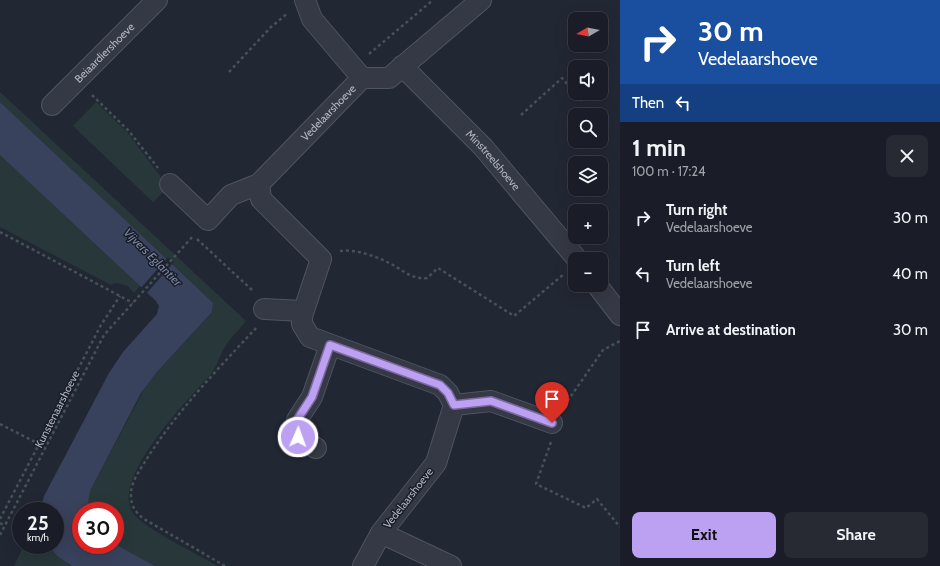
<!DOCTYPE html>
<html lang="en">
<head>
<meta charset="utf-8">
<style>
  :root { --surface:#1a1d27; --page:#272a33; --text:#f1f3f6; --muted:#9fa2a7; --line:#383b44; --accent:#bca0f2 }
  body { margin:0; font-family:Cabin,sans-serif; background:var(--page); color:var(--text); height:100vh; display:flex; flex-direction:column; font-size:15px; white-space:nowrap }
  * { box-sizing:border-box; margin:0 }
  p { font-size:13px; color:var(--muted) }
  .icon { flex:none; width:22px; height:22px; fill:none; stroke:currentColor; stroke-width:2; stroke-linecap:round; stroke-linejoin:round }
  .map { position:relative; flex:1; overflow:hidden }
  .sheet { display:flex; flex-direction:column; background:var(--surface); width:320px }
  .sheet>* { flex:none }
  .guide { background:#1a4fa0; color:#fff; overflow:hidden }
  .needle { width:26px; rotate:261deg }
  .buttons { position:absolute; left:568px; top:12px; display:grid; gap:8px }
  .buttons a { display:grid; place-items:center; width:40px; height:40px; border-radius:8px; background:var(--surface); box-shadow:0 4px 16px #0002,0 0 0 1px var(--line); font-size:20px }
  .speed { position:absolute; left:12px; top:502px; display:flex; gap:8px; font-size:20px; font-weight:700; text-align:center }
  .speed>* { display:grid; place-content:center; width:52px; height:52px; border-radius:50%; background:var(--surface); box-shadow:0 4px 16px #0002,0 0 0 1px var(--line); line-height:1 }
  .speed small { font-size:10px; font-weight:400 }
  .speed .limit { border:6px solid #d22; background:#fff; color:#111 }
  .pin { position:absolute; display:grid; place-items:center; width:34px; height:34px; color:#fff; margin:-41px -17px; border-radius:50% 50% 50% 0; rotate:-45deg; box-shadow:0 0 4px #0007 }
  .pin .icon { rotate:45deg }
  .me { position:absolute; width:44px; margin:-22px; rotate:2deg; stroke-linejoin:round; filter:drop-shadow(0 0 3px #0008) }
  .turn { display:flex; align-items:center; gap:14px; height:84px; padding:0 12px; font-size:18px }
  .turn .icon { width:52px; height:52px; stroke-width:2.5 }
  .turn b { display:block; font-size:28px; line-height:34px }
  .then { display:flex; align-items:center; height:38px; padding:0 12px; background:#0003; gap:8px; font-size:15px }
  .round { display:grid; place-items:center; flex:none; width:42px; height:42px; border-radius:8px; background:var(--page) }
  .headline { display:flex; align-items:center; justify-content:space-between; height:68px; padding:0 12px }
  h1 { font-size:24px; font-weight:700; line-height:30px }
  .cta { display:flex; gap:8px; margin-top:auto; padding:8px 12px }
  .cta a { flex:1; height:46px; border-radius:8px; background:var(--accent); color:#111; font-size:16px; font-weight:700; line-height:46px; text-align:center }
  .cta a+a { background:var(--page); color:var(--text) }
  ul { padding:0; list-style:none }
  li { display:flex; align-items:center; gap:12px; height:56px; padding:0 12px }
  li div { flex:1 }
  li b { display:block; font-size:15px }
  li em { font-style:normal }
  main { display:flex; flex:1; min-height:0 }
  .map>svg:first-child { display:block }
  .green { fill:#283739 }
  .water { fill:#39425c }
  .pier { fill:#222734 }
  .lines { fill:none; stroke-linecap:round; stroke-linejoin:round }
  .minor-casing { stroke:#4f5460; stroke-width:22 }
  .path { stroke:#455257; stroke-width:2.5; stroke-dasharray:3 3; stroke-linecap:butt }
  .minor { stroke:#353945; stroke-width:20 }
  .route-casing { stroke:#7a689d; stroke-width:10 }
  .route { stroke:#bca0f2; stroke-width:7 }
  .labels { text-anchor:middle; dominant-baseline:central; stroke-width:3; stroke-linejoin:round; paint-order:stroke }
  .street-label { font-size:11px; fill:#afb4c2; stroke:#1a1e29 }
  .water-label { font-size:12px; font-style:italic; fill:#7b87a7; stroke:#1a1e29 }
</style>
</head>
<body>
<main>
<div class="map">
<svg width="620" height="566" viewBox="0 0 620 566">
  <rect width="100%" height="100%" fill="#222734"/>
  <path class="green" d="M 0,92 L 246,321 C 240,329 232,336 227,344 C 220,353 218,365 211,374 C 189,399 110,478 133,513 C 143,528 199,555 218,566 L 155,566 L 115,544 L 115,511 L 87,511 L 90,491 L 148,382 L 212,312 L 213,305 L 0,102 Z
    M 96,102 L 127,132 L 166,184 L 165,190 L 153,202 L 73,126 Z
    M 0,155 L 140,286 L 134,293 L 128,286 L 116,283 L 111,285 L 0,227 Z
    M 24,545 L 48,545 L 57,556 L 72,566 L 14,566 Z"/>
  <path class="water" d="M 0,102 L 213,303 L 212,312 L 156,373 L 141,393 L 90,491 L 87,511 L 81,511 L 81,545 L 115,544 L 155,566 L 72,566 L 57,556 L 48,545 L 55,545 L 55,511 L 40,511 L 44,496 L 109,373 L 123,352 L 157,314 L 159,306 L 156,301 L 0,155 Z"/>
  <path class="pier" d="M 168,257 L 174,262 L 146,294 L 140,289 Z"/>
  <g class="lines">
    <defs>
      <g id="minor">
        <path d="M 305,0 L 312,19 L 362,78"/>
        <path id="s1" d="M 402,66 L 483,147 L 577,259"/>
        <path id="s2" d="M 52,105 L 157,0"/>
        <path id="s3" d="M 170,184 L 208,220 L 231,195 L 259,184 L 362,78 L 389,78 L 481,0"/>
        <path d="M 259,184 L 261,199 L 321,259 L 302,316 L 302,324 L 310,337 L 440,385 L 448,393 L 454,405 L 436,463 L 381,533 L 363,566"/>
        <path d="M 597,285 L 620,315"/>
        <path d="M 264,309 L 303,311"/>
        <path d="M 454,405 L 491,401 L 552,423"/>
        <path d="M 316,448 L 298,437 L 297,420 L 312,397 L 330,345"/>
        <path d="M 381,533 L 451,566"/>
      </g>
    </defs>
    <use href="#minor" class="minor-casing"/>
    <path class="path" d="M 369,54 L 433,0
      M 229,72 L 271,27 L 288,13
      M 92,95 L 128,130 L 158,168
      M 521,115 L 562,78 L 582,101
      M 0,232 L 133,303
      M 197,239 L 253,291
      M 340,251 C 354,249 372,255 385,261 C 400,267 410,280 427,278 L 438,268 L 514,316 L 564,274
      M 564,406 L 603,350 L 620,341
      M 0,424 L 39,444
      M 551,442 L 536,484 L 586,508 L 597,499 L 620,527
      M 0,519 L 101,325 L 120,296
      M 0,523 L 5,526
      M 0,535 L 104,335 L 194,235
      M 225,566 L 144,519 C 136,513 131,506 131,496 C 130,483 140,470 146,460 C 177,411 217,370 256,328"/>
    <use href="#minor" class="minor"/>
  </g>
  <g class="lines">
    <defs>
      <path id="route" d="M 298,437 L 297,420 L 312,397 L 330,345 L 440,385 L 448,393 L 454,405 L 491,401 L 552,423"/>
    </defs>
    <use href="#route" class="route-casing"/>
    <use href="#route" class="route"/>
  </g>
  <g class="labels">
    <g class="street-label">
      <text stroke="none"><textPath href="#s2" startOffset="74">Beiaardiershoeve</textPath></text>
      <text stroke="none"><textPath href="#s3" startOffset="216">Vedelaarshoeve</textPath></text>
      <text stroke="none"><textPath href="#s1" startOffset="131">Minstreelshoeve</textPath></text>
      <text transform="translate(57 409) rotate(-63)">Kunstenaarshoeve</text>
      <text transform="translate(408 498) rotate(-52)">Vedelaarshoeve</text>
    </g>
    <g class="water-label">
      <text transform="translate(153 257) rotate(45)">Vijvers Eglantier</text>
    </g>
  </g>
</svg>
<div class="buttons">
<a><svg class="needle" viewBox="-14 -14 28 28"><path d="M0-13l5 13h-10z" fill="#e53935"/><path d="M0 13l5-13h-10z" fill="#9fa2a7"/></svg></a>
<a><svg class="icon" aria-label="sound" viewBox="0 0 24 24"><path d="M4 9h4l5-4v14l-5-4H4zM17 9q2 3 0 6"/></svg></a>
<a><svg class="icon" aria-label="search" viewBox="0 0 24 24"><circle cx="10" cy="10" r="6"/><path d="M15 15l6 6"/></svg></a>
<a><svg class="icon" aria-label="layers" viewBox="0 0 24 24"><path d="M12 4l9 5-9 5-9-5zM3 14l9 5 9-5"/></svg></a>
<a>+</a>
<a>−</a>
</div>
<div class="speed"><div>25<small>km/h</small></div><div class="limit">30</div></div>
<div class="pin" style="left:552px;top:423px;background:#d93025"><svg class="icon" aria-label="arrive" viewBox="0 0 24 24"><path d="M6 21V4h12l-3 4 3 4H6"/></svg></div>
<svg class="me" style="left:298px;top:437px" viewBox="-20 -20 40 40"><circle r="17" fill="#bca0f2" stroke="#fff" stroke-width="3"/><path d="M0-11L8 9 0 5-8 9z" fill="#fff"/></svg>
</div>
<section class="sheet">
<div class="guide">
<div class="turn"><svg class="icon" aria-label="right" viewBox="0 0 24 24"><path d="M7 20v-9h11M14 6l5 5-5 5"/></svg><div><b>30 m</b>Vedelaarshoeve</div></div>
<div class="then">Then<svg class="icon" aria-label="left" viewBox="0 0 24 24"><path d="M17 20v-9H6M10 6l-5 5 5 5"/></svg></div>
</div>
<div class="headline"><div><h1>1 min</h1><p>100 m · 17:24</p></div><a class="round"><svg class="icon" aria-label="close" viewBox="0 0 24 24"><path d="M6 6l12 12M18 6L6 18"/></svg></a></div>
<ul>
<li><svg class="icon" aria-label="right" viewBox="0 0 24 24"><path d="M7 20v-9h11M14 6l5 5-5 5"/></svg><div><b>Turn right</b><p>Vedelaarshoeve</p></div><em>30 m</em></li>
<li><svg class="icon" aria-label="left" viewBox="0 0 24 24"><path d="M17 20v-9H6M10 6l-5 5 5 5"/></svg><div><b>Turn left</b><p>Vedelaarshoeve</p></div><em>40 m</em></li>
<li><svg class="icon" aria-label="arrive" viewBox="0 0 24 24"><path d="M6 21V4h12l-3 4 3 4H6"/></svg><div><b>Arrive at destination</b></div><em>30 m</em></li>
</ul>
<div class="cta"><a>Exit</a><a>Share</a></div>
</section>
</main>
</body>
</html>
